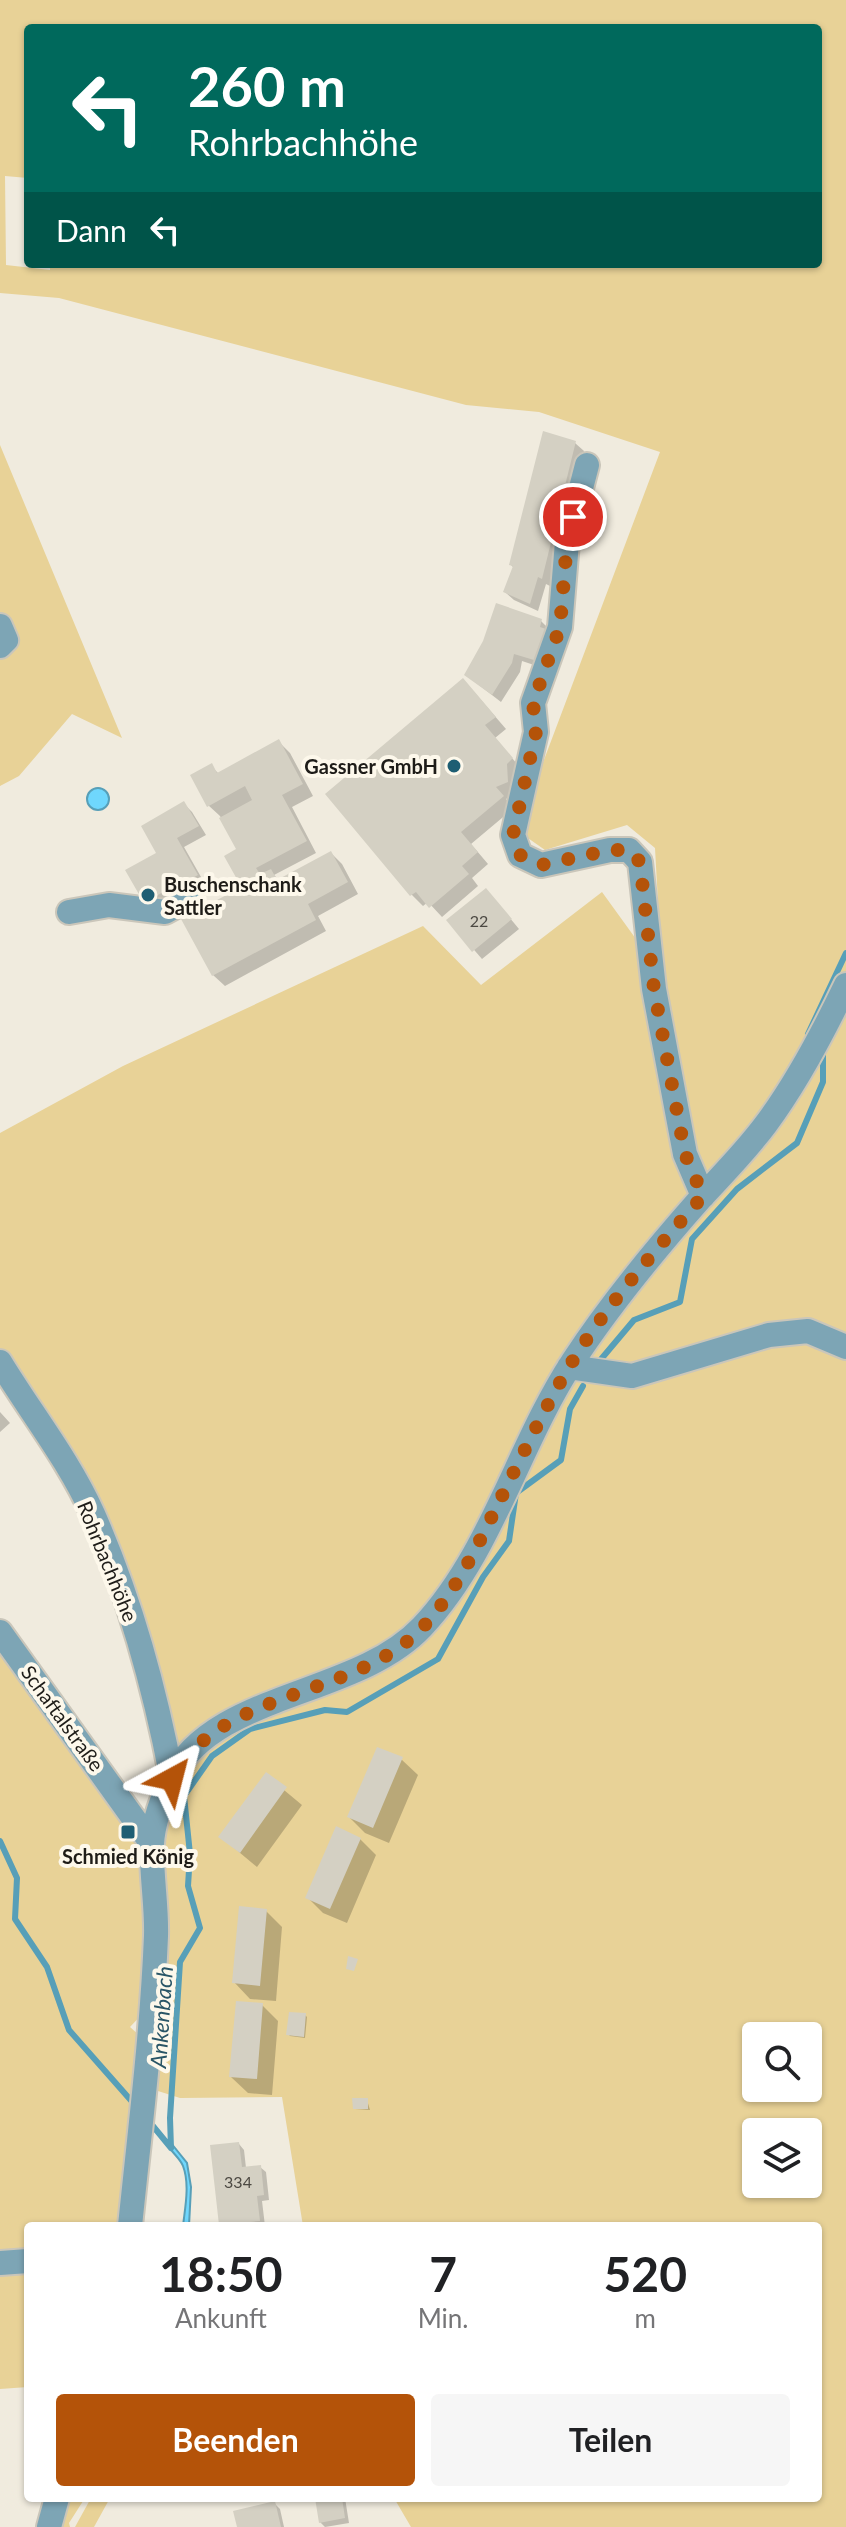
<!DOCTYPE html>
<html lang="de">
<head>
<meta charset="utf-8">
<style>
  :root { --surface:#fff; --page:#f6f6f6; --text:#202124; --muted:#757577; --accent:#b45309 }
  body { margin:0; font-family:Lato,sans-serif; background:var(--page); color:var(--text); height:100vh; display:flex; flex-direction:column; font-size:30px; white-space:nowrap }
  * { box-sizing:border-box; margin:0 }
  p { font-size:26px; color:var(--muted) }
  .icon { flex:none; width:44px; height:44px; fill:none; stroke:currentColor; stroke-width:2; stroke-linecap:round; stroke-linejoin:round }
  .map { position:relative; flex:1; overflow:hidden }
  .drawer { position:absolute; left:24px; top:2222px; width:798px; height:280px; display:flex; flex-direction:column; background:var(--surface); border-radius:8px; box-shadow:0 2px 6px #0004 }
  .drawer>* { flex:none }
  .top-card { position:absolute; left:24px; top:24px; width:798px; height:244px; border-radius:8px; box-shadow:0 2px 6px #0004; background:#00695c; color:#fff; overflow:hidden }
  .controls { position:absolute; left:742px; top:2022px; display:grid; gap:16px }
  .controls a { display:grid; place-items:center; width:80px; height:80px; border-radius:8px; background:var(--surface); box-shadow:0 2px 6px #0004; font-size:40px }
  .pin { position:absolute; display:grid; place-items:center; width:68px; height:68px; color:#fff; margin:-34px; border:4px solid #fff; border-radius:50%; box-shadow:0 2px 8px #0007 }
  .me { position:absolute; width:88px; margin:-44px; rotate:38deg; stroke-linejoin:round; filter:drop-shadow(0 0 6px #0008) }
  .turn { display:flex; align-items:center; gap:28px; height:168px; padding:0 32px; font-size:36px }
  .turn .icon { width:104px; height:104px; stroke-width:2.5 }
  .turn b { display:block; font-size:56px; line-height:68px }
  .then { display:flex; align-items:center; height:76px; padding:0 32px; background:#0003; gap:16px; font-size:30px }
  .eta { display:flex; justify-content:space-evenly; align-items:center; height:136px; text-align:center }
  .eta b { font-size:48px; font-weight:700; line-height:56px }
  .action { display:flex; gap:16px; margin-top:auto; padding:16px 32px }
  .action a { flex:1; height:92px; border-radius:8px; background:var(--accent); color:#fff; font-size:32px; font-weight:700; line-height:92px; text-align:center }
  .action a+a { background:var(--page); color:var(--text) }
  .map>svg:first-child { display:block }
  .green { fill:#e8d297; fill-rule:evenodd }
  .water { fill:#6fd7fd; stroke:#579fb8; stroke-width:2 }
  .shadow { fill:#0003 }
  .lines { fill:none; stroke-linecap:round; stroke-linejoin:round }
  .stream { stroke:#579fb8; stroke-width:6 }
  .building { fill:#d4d0c3 }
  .minor-casing { stroke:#cac6ba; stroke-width:28 }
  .minor { stroke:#7da5b5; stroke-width:24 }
  .route { stroke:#b45309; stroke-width:14; stroke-dasharray:0 25.2 }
  .poi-dot { fill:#1e5e73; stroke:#fdf8eb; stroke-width:3 }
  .labels { text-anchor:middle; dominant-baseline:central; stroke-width:8; stroke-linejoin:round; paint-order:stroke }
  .number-label { font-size:16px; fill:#4c4943 }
  .poi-label { font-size:20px; font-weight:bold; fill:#1e1c18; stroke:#fdf8eb; text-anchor:end }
  .street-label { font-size:20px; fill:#1e1c18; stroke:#fdf8eb }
  .water-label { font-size:22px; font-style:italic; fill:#295566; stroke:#fdf8eb }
</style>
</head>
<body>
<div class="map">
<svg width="846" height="2527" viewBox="0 0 846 2527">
  <rect width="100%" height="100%" fill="#f0ebde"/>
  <path class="green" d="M 0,0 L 846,0 L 846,2527 L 411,2527 L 394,2498 L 818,2498 L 818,2226 L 303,2226 L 282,2097 L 180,2098 L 158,2091 L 166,1936 L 145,2011 L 130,2027 L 139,2035 L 119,2226 L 28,2226 L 28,2387 L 0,2389 L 0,1652 L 144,1853 L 169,1802 L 196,1762 L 157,1767 L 139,1678 L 85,1518 L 0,1379 L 0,1133 L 123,1066 L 423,926 L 481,985 L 602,892 L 662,975 L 655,848 L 627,825 L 545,850 L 525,836 L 539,773 L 660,452 L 539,412 L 466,405 L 59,298 L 0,293 ZM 28,28 L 818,28 L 818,264 L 50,264 L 50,270 L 6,265 L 5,176 L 28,178 ZM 756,2036 L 808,2036 L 808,2088 L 756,2088 ZM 756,2132 L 808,2132 L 808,2184 L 756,2184 Z
    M 0,445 L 122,738 L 72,714 L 19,776 L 0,786 Z
    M 71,2498 L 85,2498 L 69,2523 L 70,2527 L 62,2527 Z
    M 91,2498 L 110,2498 L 94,2527 L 75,2527 Z"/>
  <path class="water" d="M87 799a11 11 0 1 1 22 0a11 11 0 1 1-22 0Z
    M 171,2143 L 187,2163 L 191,2187 L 189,2226 L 183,2226 C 185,2208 190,2184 183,2166 C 180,2158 171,2152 168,2145 Z"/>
  <path class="shadow" d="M 575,443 L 584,451 L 550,586 L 546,584 L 538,611 L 514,600 L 505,592 L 514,568 L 511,565 Z
    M 541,621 L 550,630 L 543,668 L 522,661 L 520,672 L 501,702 L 466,675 Z
    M 474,692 L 506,729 L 495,738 L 523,771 L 518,793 L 506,799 L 514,808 L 471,844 L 488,864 L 472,878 L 478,886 L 442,917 L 428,902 L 423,906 L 412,895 L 327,794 Z
    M 279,742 L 290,753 L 313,796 L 292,807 L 316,853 L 274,875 L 280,881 L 331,853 L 342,864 L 358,894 L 318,916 L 326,931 L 225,986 L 213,975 L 239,891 L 238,850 L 220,816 L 208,805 L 211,766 L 219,774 Z
    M 184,804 L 192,812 L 206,835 L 184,847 L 205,884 L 186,894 L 192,904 L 146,902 L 159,853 Z
    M 494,899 L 519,929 L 482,959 L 449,921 Z
    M 0,1412 L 10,1423 L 0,1432 Z
    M 401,1759 L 418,1775 L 389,1843 L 365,1833 L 349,1817 Z
    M 266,1775 L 302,1805 L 257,1867 L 221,1837 Z
    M 360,1839 L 376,1855 L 347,1923 L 323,1913 L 307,1897 Z
    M 266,1911 L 282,1927 L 276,2001 L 250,1999 L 234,1982 Z
    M 262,2005 L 278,2021 L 272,2095 L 248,2093 L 231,2077 Z
    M 305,2015 L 307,2017 L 305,2038 L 290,2036 L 288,2034 Z
    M 367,2100 L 370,2110 L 355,2109 Z
    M 239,2144 L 244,2150 L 246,2168 L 260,2167 L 266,2172 L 269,2200 L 262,2201 L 265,2226 L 221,2224 Z
    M 317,2498 L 345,2498 L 349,2523 L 325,2527 L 320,2522 Z
    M 275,2504 L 280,2509 L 284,2527 L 239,2527 Z"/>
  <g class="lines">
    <path class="stream" d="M 808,1034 L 846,953
      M 597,1364 L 634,1320 L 680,1302 L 692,1239 L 737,1189 L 797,1143 L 823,1082 L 823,1055
      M 0,1841 L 17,1878 L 15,1919 L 47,1967 L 69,2030 L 135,2105
      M 148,2120 L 171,2148
      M 171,2148 L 170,2118 L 180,1962 L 200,1928 L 188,1886 L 190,1854 L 184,1796 L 212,1756 L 250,1729 L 325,1710 L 347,1712 L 438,1659 L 483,1577 L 509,1541 L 516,1493 L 561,1460 L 570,1409 L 583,1386"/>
  </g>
  <path class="building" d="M 543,431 L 576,441 L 542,579 L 538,577 L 530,604 L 503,592 L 513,566 L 509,565 Z
    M 496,603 L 542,619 L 540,627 L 546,629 L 534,660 L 514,654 L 512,663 L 492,695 L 464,675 L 483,641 Z
    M 463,678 L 496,717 L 485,725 L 513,758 L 507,764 L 508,782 L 496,787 L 504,796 L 461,832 L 478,852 L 462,866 L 469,874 L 429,908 L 416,892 L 410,896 L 325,794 Z
    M 279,739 L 303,784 L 282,795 L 307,841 L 256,868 L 260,874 L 271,869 L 277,880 L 331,851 L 348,882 L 308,904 L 316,920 L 212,976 L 181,919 L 236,890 L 233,884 L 238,881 L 224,856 L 236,849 L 219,818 L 252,800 L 245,786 L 207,807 L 190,775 L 212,763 L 217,773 Z
    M 184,801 L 199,826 L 177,838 L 198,875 L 179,885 L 185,895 L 170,903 L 163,892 L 144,903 L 125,870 L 156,853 L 141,826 Z
    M 486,888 L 512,919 L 472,952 L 446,920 Z
    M 377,1747 L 403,1757 L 373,1828 L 347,1817 Z
    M 266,1772 L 287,1787 L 240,1853 L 218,1837 Z
    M 140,1778 L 144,1784 L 135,1789 L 131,1783 Z
    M 336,1826 L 361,1838 L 330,1909 L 305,1898 Z
    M 239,1906 L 267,1909 L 260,1986 L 232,1983 Z
    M 348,1956 L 358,1959 L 354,1971 L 346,1969 Z
    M 236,2001 L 263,2003 L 257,2079 L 229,2077 Z
    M 289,2012 L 306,2013 L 304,2037 L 286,2035 Z
    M 352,2098 L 368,2098 L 368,2109 L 353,2109 Z
    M 239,2142 L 242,2167 L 261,2165 L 264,2195 L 257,2196 L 260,2221 L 219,2225 L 210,2145 Z
    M 315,2498 L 342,2498 L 345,2518 L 319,2523 Z
    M 275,2501 L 281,2527 L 237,2527 L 233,2511 Z"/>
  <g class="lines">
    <defs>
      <path id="minor" d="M 587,465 L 567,542 L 560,627 L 533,703 L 536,732 L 513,835 L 520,855 L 541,865 L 610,850 L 629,850 L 640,862 L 654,989 L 685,1154 L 703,1196
        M 0,626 L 6,640 L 0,646
        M 69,912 L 109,905 L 165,912 L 191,898
        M 0,1362 C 31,1413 68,1459 93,1514 C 130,1598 155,1689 172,1779
        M 569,1367 L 632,1376 L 769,1335 L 808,1331 L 846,1347
        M 0,1632 L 152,1844
        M 130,2226 C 140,2129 152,2033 156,1936 C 157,1906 151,1875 152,1844 C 153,1822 162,1799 171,1779 C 213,1692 356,1697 422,1627 C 491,1554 518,1445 573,1361 C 611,1303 654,1251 700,1199 C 723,1174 746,1151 766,1124 C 798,1081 823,1033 846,985
        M 0,2263 L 28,2261
        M 49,2527 L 57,2498"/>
    </defs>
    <use href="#minor" class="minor-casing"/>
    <use href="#minor" class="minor"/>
  </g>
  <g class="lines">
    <path class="route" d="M 172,1779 C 220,1689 352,1699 421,1629 C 454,1595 476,1549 497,1506 C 520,1460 543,1411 569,1367 C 607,1304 656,1250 703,1196 L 685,1154 L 654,989 L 640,862 L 629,850 L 610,850 L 541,865 L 520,855 L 513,835 L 536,732 L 533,703 L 560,627 L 567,542 L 573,517"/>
  </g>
  <g class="poi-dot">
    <circle cx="454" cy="766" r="8"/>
    <circle cx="148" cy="895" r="8"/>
    <rect x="120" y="1824" width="16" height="16" rx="4"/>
  </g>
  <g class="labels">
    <g class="number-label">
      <text x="479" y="920">22</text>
      <text x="238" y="2181">334</text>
    </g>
    <g class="poi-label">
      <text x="438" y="766">Gassner GmbH</text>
      <text x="164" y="884" text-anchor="start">Buschenschank<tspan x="164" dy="23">Sattler</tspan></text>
      <text x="128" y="1856" text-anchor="middle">Schmied König</text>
    </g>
    <g class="street-label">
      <text transform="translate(108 1561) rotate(68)">Rohrbachhöhe</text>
      <text transform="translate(63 1718) rotate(54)">Schaftalstraße</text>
    </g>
    <g class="water-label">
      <text transform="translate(161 2017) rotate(-86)">Ankenbach</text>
    </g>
  </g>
</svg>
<div class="controls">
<a><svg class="icon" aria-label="search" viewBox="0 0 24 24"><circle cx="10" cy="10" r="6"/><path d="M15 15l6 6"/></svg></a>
<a><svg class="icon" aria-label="layers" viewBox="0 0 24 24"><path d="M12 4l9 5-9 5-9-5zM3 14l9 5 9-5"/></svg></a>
</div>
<div class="pin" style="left:573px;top:517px;background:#d93025"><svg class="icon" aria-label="arrive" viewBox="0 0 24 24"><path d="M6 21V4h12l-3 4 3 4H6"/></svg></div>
<svg class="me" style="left:172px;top:1779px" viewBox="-20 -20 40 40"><path d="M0-17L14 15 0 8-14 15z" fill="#b45309" stroke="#fff" stroke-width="4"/></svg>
<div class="top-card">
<div class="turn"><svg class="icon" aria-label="left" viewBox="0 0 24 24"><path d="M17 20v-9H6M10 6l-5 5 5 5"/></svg><div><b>260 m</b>Rohrbachhöhe</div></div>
<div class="then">Dann<svg class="icon" aria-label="left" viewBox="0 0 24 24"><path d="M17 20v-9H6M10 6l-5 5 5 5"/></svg></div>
</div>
<section class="drawer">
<div class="eta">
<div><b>18:50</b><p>Ankunft</p></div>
<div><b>7</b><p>Min.</p></div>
<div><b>520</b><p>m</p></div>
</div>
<div class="action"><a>Beenden</a><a>Teilen</a></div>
</section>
</div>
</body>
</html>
